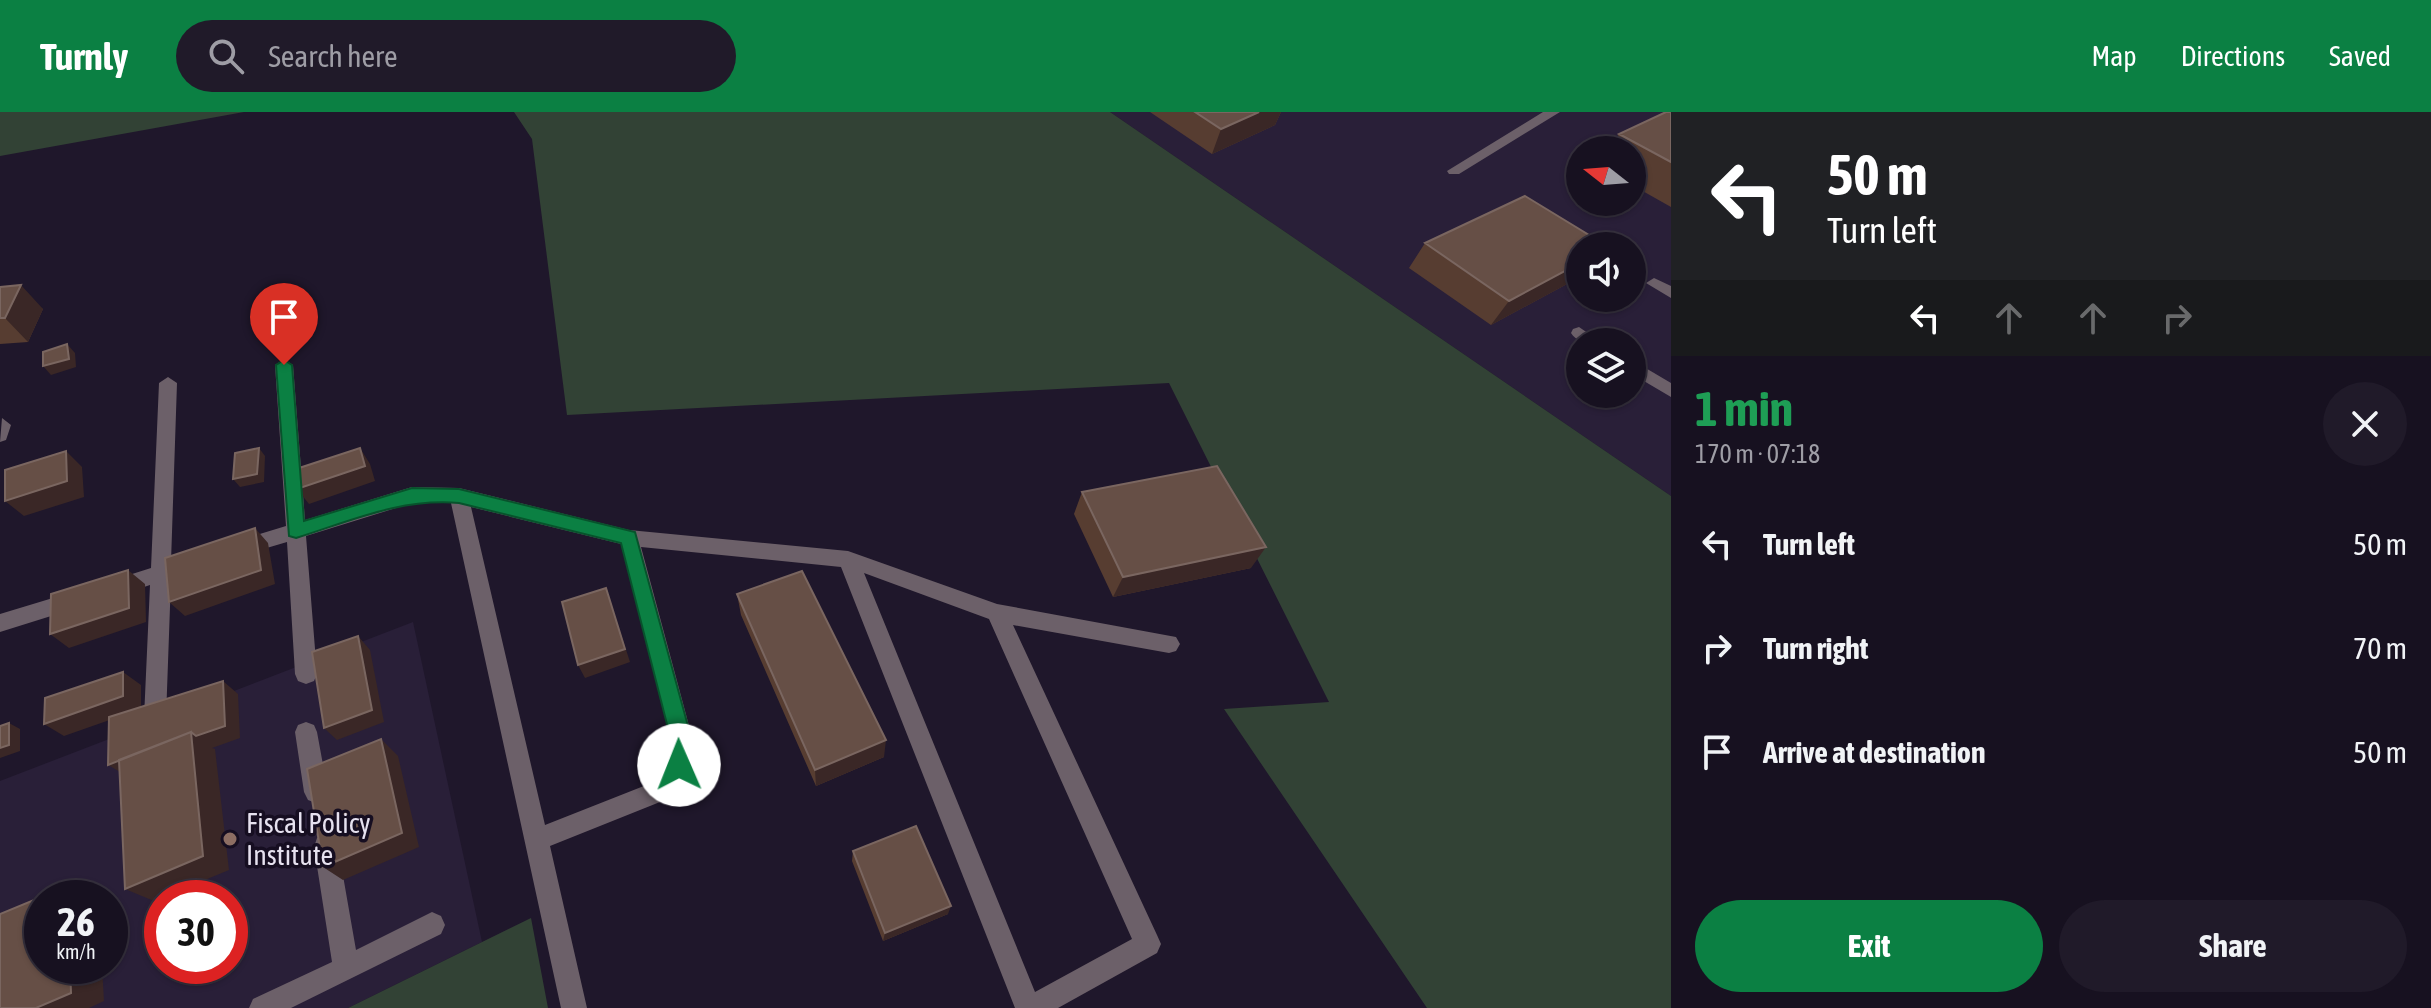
<!DOCTYPE html>
<html lang="en">
<head>
<meta charset="utf-8">
<style>
  :root { --surface:#171120; --page:#201a29; --text:#f1f3f6; --muted:#9e9da5; --line:#36313e; --accent:#0b8043 }
  body { margin:0; font-family:"Asap Condensed",sans-serif; background:var(--page); color:var(--text); height:100vh; display:flex; flex-direction:column; font-size:30px; white-space:nowrap }
  * { box-sizing:border-box; margin:0 }
  p { font-size:26px; color:var(--muted) }
  .icon { flex:none; width:44px; height:44px; fill:none; stroke:currentColor; stroke-width:2; stroke-linecap:round; stroke-linejoin:round }
  .map { position:relative; flex:1; overflow:hidden }
  .side { display:flex; flex-direction:column; background:var(--surface); width:760px }
  .side>* { flex:none }
  .banner { background:#202124; color:#fff; overflow:hidden }
  .needle { width:52px; rotate:287deg }
  .buttons { position:absolute; left:1566px; top:24px; display:grid; gap:16px }
  .buttons a { display:grid; place-items:center; width:80px; height:80px; border-radius:50%; background:var(--surface); box-shadow:0 2px 6px #0004,0 0 0 2px var(--line); font-size:40px }
  .speed { position:absolute; left:24px; top:768px; display:flex; gap:16px; font-size:40px; font-weight:700; text-align:center }
  .speed>* { display:grid; place-content:center; width:104px; height:104px; border-radius:50%; background:var(--surface); box-shadow:0 2px 6px #0004,0 0 0 2px var(--line); line-height:1 }
  .speed small { font-size:20px; font-weight:400 }
  .speed .limit { border:12px solid #d22; background:#fff; color:#111 }
  .pin { position:absolute; display:grid; place-items:center; width:68px; height:68px; color:#fff; margin:-82px -34px; border-radius:50% 50% 50% 0; rotate:-45deg; box-shadow:0 0 8px #0007 }
  .pin .icon { rotate:45deg }
  .me { position:absolute; width:88px; margin:-44px; rotate:359deg; stroke-linejoin:round; filter:drop-shadow(0 0 6px #0008) }
  .turn { display:flex; align-items:center; gap:28px; height:168px; padding:0 24px; font-size:36px }
  .turn .icon { width:104px; height:104px; stroke-width:2.5 }
  .turn b { display:block; font-size:56px; line-height:68px }
  .lanes { display:flex; align-items:center; height:76px; padding:0 24px; background:#0003; justify-content:center; gap:40px; direction:ltr }
  .lanes .off { opacity:.35 }
  .round { display:grid; place-items:center; flex:none; width:84px; height:84px; border-radius:42px; background:var(--page) }
  .summary { display:flex; align-items:center; justify-content:space-between; height:136px; padding:0 24px }
  h1 { font-size:48px; font-weight:700; line-height:60px; color:#1e9e55 }
  .action { display:flex; gap:16px; margin-top:auto; padding:16px 24px }
  .action a { flex:1; height:92px; border-radius:48px; background:var(--accent); color:#fff; font-size:32px; font-weight:700; line-height:92px; text-align:center }
  .action a+a { background:var(--page); color:var(--text) }
  ul { padding:0; list-style:none }
  li { display:flex; align-items:center; gap:24px; height:104px; padding:0 24px }
  li div { flex:1 }
  li b { display:block; font-size:30px }
  li em { font-style:normal }
  header { display:flex; align-items:center; gap:48px; box-sizing:border-box; height:112px; padding:0 40px; background:var(--accent); color:#fff }
  header strong { font-size:38px }
  nav { display:flex; gap:44px; margin-inline-start:auto; font-size:28px }
  .search { width:560px; height:72px; background:var(--page); display:flex; align-items:center; gap:20px; box-sizing:border-box; padding:0 28px; border-radius:44px; color:var(--muted); font-size:30px }
  main { display:flex; flex:1; min-height:0 }
  .map>svg:first-child { display:block }
  .built { fill:#291f38; fill-rule:evenodd }
  .green { fill:#324235 }
  .lines { fill:none; stroke-linecap:round; stroke-linejoin:round }
  .lane { fill:#6c6069; fill-rule:evenodd }
  .street { fill:#6c6069; fill-rule:evenodd }
  .wall { fill:#573d31 }
  .shaded-wall { fill:#3a2726 }
  .building { fill:#664f46; stroke:#7a6660; stroke-width:2 }
  .route { fill:#0b8043; stroke:#07532c; stroke-width:2 }
  .education-dot { fill:#8d6e63; stroke:#160e21; stroke-width:3 }
  .labels { text-anchor:middle; dominant-baseline:central; stroke-width:7; stroke-linejoin:round; paint-order:stroke }
  .near-poi-label { font-size:28px; fill:#e6e1ef; stroke:#160e21; text-anchor:start }
</style>
</head>
<body>
<header>
<strong>Turnly</strong>
<div class="search"><svg class="icon" aria-label="search" viewBox="0 0 24 24"><circle cx="10" cy="10" r="6"/><path d="M15 15l6 6"/></svg>Search here</div>
<nav><a>Map</a><a>Directions</a><a>Saved</a></nav>
</header>
<main>
<div class="map">
<svg width="1671" height="896" viewBox="0 0 1671 896">
  <rect width="100%" height="100%" fill="#1f172b"/>
  <path class="built" d="M 1110,0 L 1671,0 L 1671,384 ZM 1580,38 L 1632,38 L 1632,90 L 1580,90 ZM 1580,134 L 1632,134 L 1632,186 L 1580,186 ZM 1580,230 L 1632,230 L 1632,282 L 1580,282 Z
    M 413,510 L 482,830 L 348,896 L 0,896 L 0,669 ZM 42,786 L 110,786 L 110,854 L 42,854 ZM 162,786 L 230,786 L 230,854 L 162,854 Z"/>
  <path class="green" d="M 0,0 L 244,0 L 0,44 Z
    M 514,0 L 1110,0 L 1671,384 L 1671,896 L 1427,896 L 1224,597 L 1329,590 L 1169,271 L 567,303 L 532,27 Z
    M 531,806 L 548,896 L 348,896 Z"/>
  <g class="lines">
    <path class="lane" d="M 1543,0 L 1560,0 L 1459,62 L 1449,62 L 1447,59 Z
      M 1654,166 L 1671,174 L 1671,186 L 1646,171 Z
      M 1579,215 L 1601,230 C 1589,230 1578,232 1571,221 L 1573,217 Z
      M 1632,248 L 1671,271 L 1671,285 L 1632,262 Z
      M 306,610 L 314,613 L 317,620 L 328,680 L 324,688 L 316,691 L 308,688 L 304,680 L 295,620 L 298,613 Z
      M 326,723 L 335,726 L 338,735 L 356,838 L 432,800 L 441,804 L 445,813 L 441,822 L 291,896 L 249,896 L 253,887 L 332,850 L 314,735 L 317,726 Z"/>
    <path class="street" d="M 284,247 L 293,253 L 305,408 L 412,375 L 459,376 L 629,418 L 848,439 L 997,492 L 1176,525 L 1180,532 L 1176,539 L 1169,541 L 1013,513 L 1157,823 L 1161,832 L 1157,841 L 1058,896 L 1015,896 L 841,455 L 641,435 L 695,636 L 684,666 L 670,686 L 550,734 L 587,896 L 561,896 L 451,391 L 412,391 L 306,424 L 317,562 L 314,569 L 306,572 L 298,569 L 295,562 L 287,430 L 240,444 L 233,442 L 230,436 L 233,430 L 286,414 L 275,253 ZM 471,395 L 621,432 L 673,636 L 667,651 L 654,670 L 545,713 ZM 864,461 L 989,507 L 1132,827 L 1035,880 Z
      M 168,265 L 177,271 L 171,450 L 190,444 L 197,446 L 200,452 L 197,458 L 171,467 L 166,606 L 163,613 L 155,616 L 147,613 L 144,606 L 150,473 L 114,485 L 107,482 L 104,476 L 107,470 L 151,456 L 159,271 Z
      M 2,306 L 11,313 L 6,328 L 0,330 Z
      M 76,479 L 83,482 L 86,488 L 83,494 L 0,520 L 0,502 Z"/>
  </g>
  <path class="wall" d="M 1150,0 L 1281,0 L 1275,13 L 1212,42 Z
    M 1671,0 L 1671,95 L 1632,73 L 1632,38 L 1608,38 L 1619,22 Z
    M 1425,131 L 1580,134 L 1580,165 L 1491,213 L 1409,156 Z
    M 0,175 L 43,197 L 28,230 L 0,232 Z
    M 1082,380 L 1251,456 L 1113,485 L 1074,402 Z
    M 737,482 L 884,645 L 816,674 L 741,503 Z
    M 853,739 L 948,802 L 883,829 L 852,749 Z"/>
  <path class="shaded-wall" d="M 1259,0 L 1281,0 L 1275,13 L 1212,42 L 1221,17 Z
    M 1580,151 L 1580,165 L 1491,213 L 1509,189 Z
    M 21,173 L 43,197 L 28,230 L 5,206 Z
    M 67,232 L 75,241 L 76,255 L 51,263 L 43,254 Z
    M 259,336 L 265,344 L 264,370 L 240,375 L 233,367 Z
    M 360,336 L 370,352 L 375,369 L 309,392 L 297,377 Z
    M 66,339 L 82,355 L 84,385 L 24,404 L 5,389 Z
    M 255,416 L 268,431 L 275,472 L 185,504 L 169,490 Z
    M 1266,435 L 1251,456 L 1113,485 L 1123,465 Z
    M 128,458 L 145,472 L 146,510 L 69,536 L 50,522 Z
    M 606,476 L 630,550 L 585,566 L 578,553 Z
    M 358,524 L 370,538 L 384,610 L 337,628 L 324,616 Z
    M 123,560 L 141,573 L 141,597 L 64,624 L 44,612 Z
    M 223,569 L 238,582 L 240,626 L 212,636 L 215,637 L 229,758 L 154,789 L 125,777 L 127,664 L 108,653 L 191,620 Z
    M 9,611 L 20,617 L 20,639 L 0,646 L 0,636 Z
    M 381,627 L 398,644 L 419,735 L 343,768 L 323,755 Z
    M 886,628 L 884,645 L 816,674 L 815,658 Z
    M 68,774 L 99,786 L 68,786 Z
    M 951,794 L 948,802 L 883,829 L 885,821 Z
    M 70,854 L 102,854 L 104,889 L 89,896 L 36,896 Z"/>
  <path class="building" d="M 1195,0 L 1259,0 L 1221,17 Z
    M 1666,0 L 1671,0 L 1671,50 L 1619,22 Z
    M 1525,84 L 1607,134 L 1580,134 L 1580,151 L 1509,189 L 1425,131 Z
    M 21,173 L 5,206 L 0,206 L 0,175 Z
    M 67,232 L 69,247 L 43,254 L 43,240 Z
    M 259,336 L 257,362 L 233,367 L 235,341 Z
    M 360,336 L 365,354 L 297,377 L 293,358 Z
    M 66,339 L 67,369 L 5,389 L 5,358 Z
    M 1217,354 L 1266,435 L 1123,465 L 1082,380 Z
    M 255,416 L 261,458 L 169,490 L 165,446 Z
    M 128,458 L 129,496 L 50,522 L 51,482 Z
    M 802,459 L 886,628 L 815,658 L 737,482 Z
    M 606,476 L 625,537 L 578,553 L 562,490 Z
    M 358,524 L 372,598 L 324,616 L 312,540 Z
    M 123,560 L 123,584 L 44,612 L 45,586 Z
    M 223,569 L 225,614 L 196,624 L 191,620 L 108,653 L 109,605 Z
    M 9,611 L 9,633 L 0,636 L 0,614 Z
    M 191,620 L 203,744 L 125,777 L 119,648 Z
    M 381,627 L 402,721 L 323,755 L 307,657 Z
    M 916,714 L 951,794 L 885,821 L 853,739 Z
    M 68,774 L 68,786 L 42,786 L 42,854 L 70,854 L 71,881 L 36,896 L 0,896 L 0,802 Z"/>
  <path class="route" d="M 284,248 L 292,253 L 304,409 L 412,376 L 459,377 L 635,420 L 694,636 L 687,660 L 679,663 L 672,660 L 669,653 L 673,636 L 621,431 L 459,391 C 400,386 351,409 296,426 L 289,424 L 276,253 Z"/>
  <circle class="education-dot" cx="230" cy="727" r="8"/>
  <g class="labels">
    <g class="near-poi-label">
      <text x="246" y="711">Fiscal Policy<tspan x="246" dy="32">Institute</tspan></text>
    </g>
  </g>
</svg>
<div class="buttons">
<a><svg class="needle" viewBox="-14 -14 28 28"><path d="M0-13l5 13h-10z" fill="#e53935"/><path d="M0 13l5-13h-10z" fill="#9e9da5"/></svg></a>
<a><svg class="icon" aria-label="sound" viewBox="0 0 24 24"><path d="M4 9h4l5-4v14l-5-4H4zM17 9q2 3 0 6"/></svg></a>
<a><svg class="icon" aria-label="layers" viewBox="0 0 24 24"><path d="M12 4l9 5-9 5-9-5zM3 14l9 5 9-5"/></svg></a>
</div>
<div class="speed"><div>26<small>km/h</small></div><div class="limit">30</div></div>
<div class="pin" style="left:284px;top:253px;background:#d93025"><svg class="icon" aria-label="arrive" viewBox="0 0 24 24"><path d="M6 21V4h12l-3 4 3 4H6"/></svg></div>
<svg class="me" style="left:679px;top:653px" viewBox="-20 -20 40 40"><circle r="19" fill="#fff"/><path d="M0-13L10 11 0 6-10 11z" fill="#0b8043"/></svg>
</div>
<section class="side">
<div class="banner">
<div class="turn"><svg class="icon" aria-label="left" viewBox="0 0 24 24"><path d="M17 20v-9H6M10 6l-5 5 5 5"/></svg><div><b>50 m</b>Turn left</div></div>
<div class="lanes"><svg class="icon" aria-label="left" viewBox="0 0 24 24"><path d="M17 20v-9H6M10 6l-5 5 5 5"/></svg><svg class="icon off" aria-label="ahead" viewBox="0 0 24 24"><path d="M12 20V5M6 11l6-6 6 6"/></svg><svg class="icon off" aria-label="ahead" viewBox="0 0 24 24"><path d="M12 20V5M6 11l6-6 6 6"/></svg><svg class="icon off" aria-label="right" viewBox="0 0 24 24"><path d="M7 20v-9h11M14 6l5 5-5 5"/></svg></div>
</div>
<div class="summary"><div><h1>1 min</h1><p>170 m · 07:18</p></div><a class="round"><svg class="icon" aria-label="close" viewBox="0 0 24 24"><path d="M6 6l12 12M18 6L6 18"/></svg></a></div>
<ul>
<li><svg class="icon" aria-label="left" viewBox="0 0 24 24"><path d="M17 20v-9H6M10 6l-5 5 5 5"/></svg><div><b>Turn left</b></div><em>50 m</em></li>
<li><svg class="icon" aria-label="right" viewBox="0 0 24 24"><path d="M7 20v-9h11M14 6l5 5-5 5"/></svg><div><b>Turn right</b></div><em>70 m</em></li>
<li><svg class="icon" aria-label="arrive" viewBox="0 0 24 24"><path d="M6 21V4h12l-3 4 3 4H6"/></svg><div><b>Arrive at destination</b></div><em>50 m</em></li>
</ul>
<div class="action"><a>Exit</a><a>Share</a></div>
</section>
</main>
</body>
</html>
